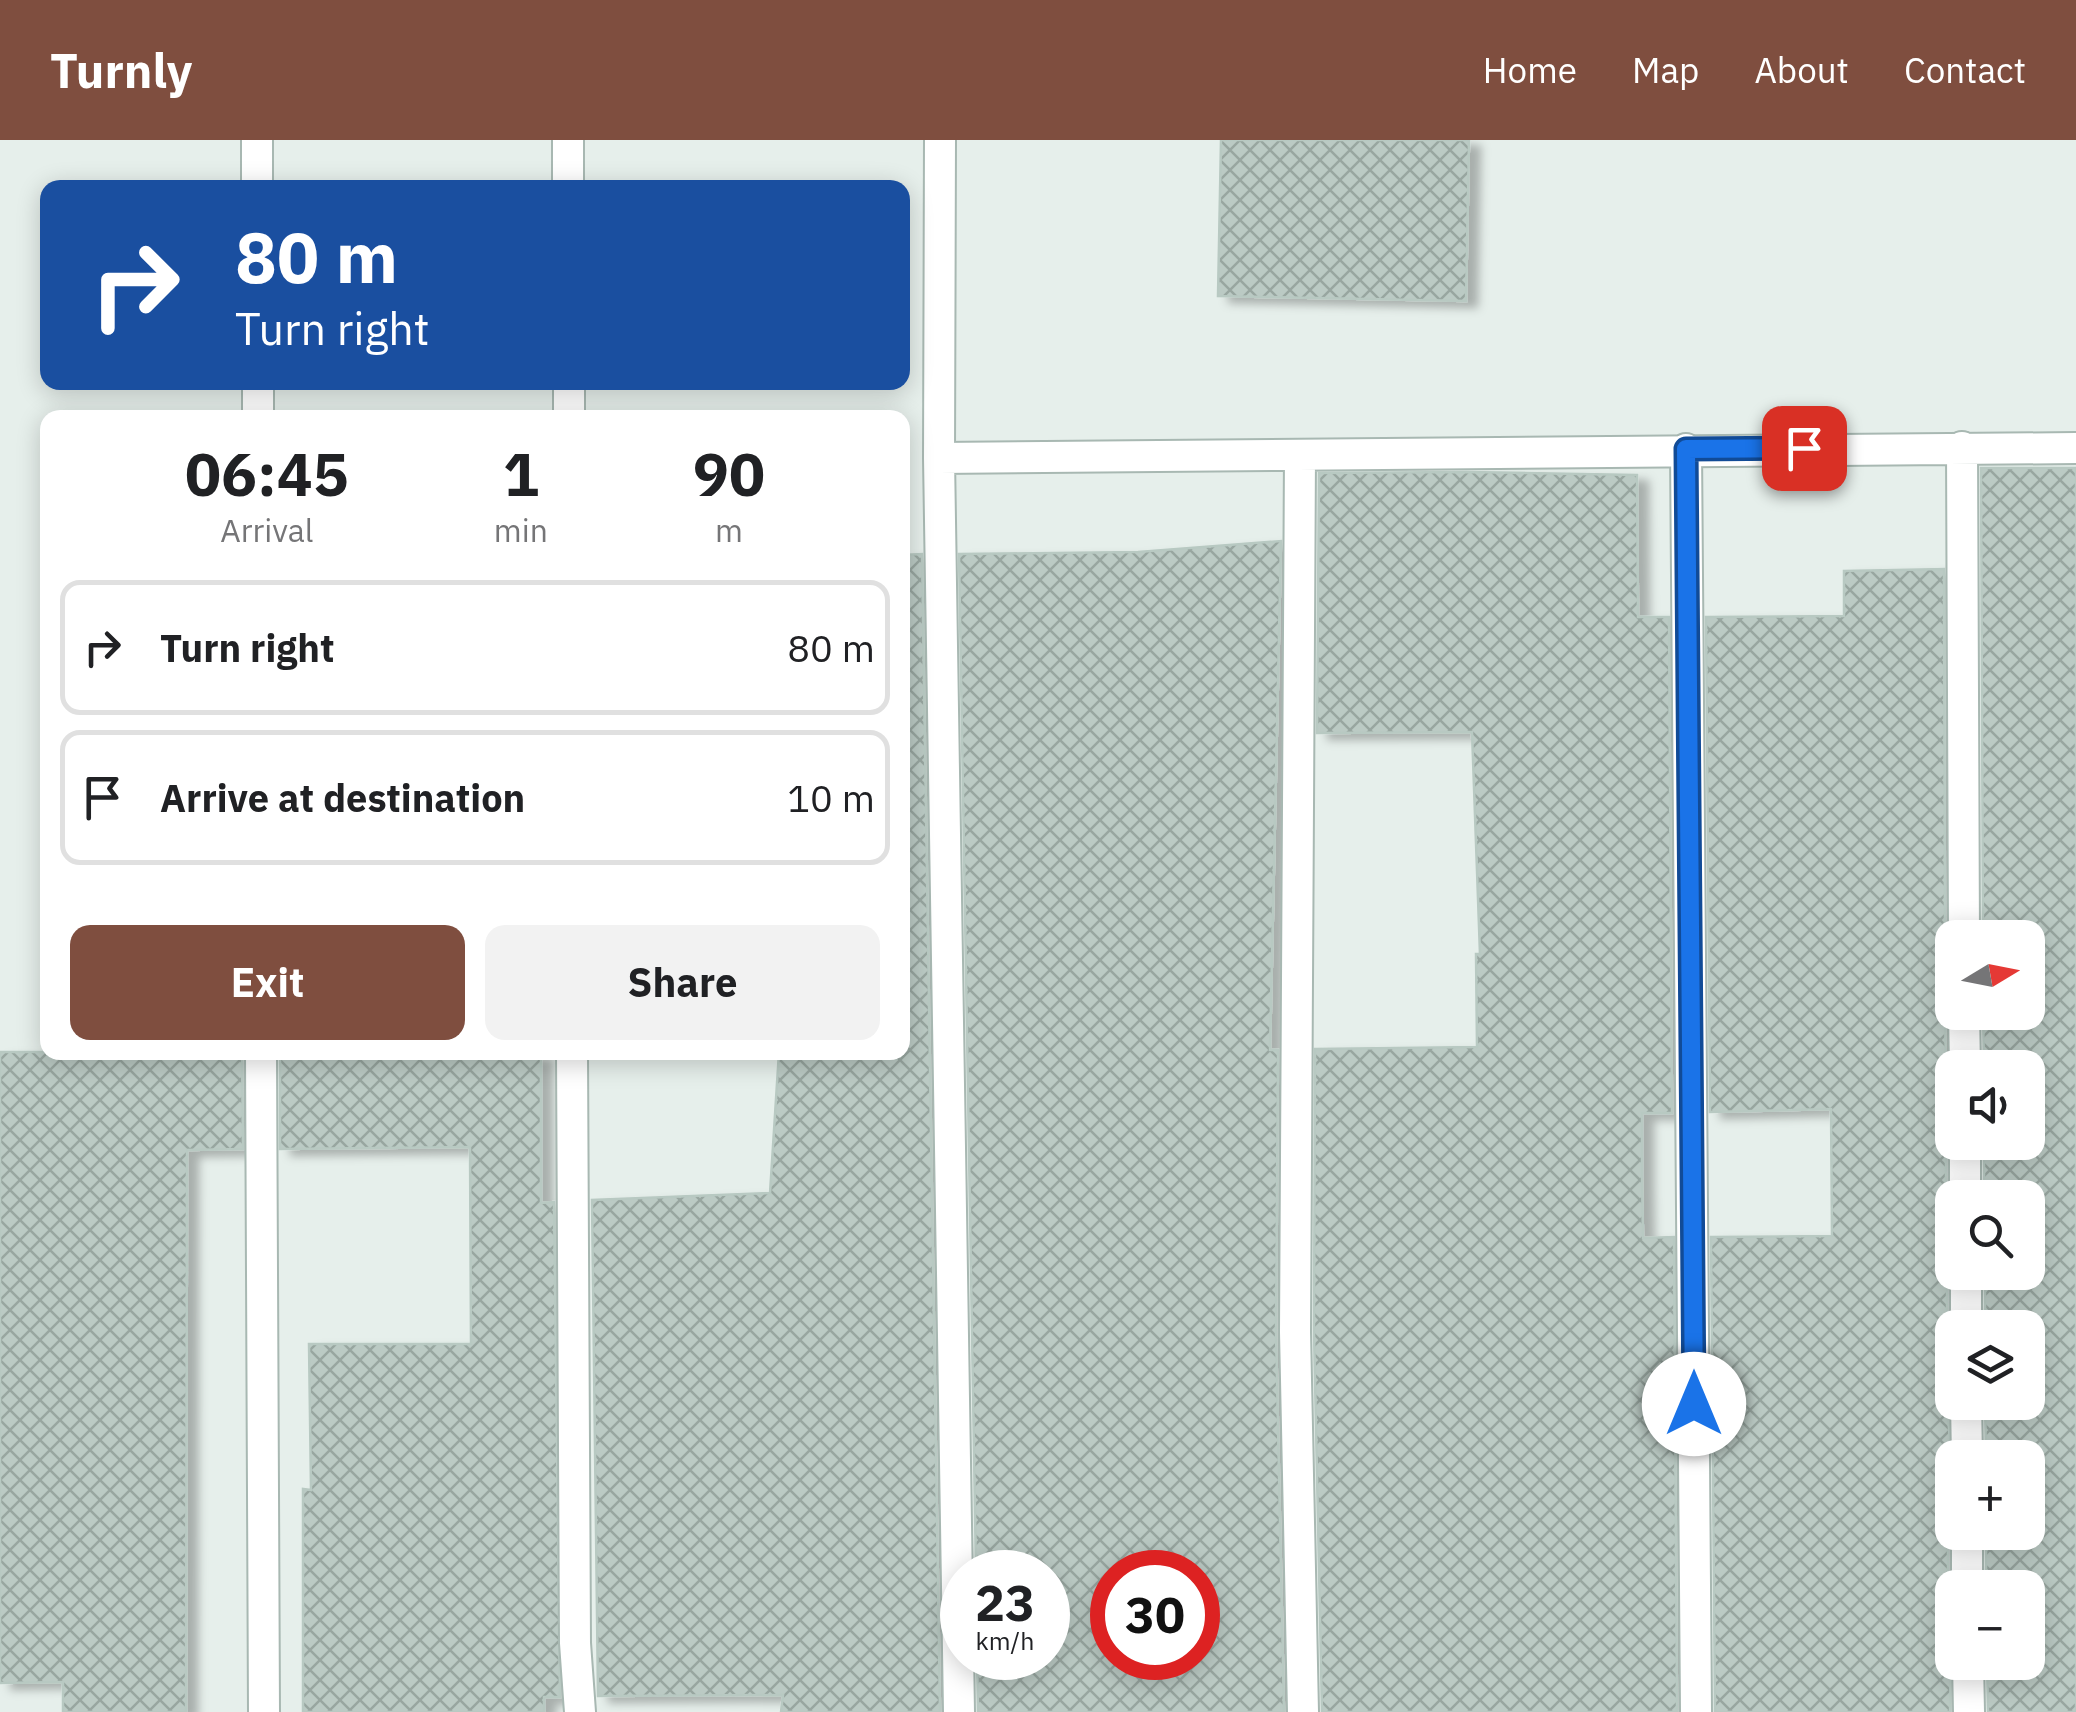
<!DOCTYPE html>
<html lang="en">
<head>
<meta charset="utf-8">
<style>
  :root { --surface:#fff; --page:#f2f2f2; --text:#202124; --muted:#757577; --line:#e0e0e0; --accent:#7f4e3f }
  body { margin:0; font-family:"IBM Plex Sans",sans-serif; background:var(--page); color:var(--text); height:100vh; display:flex; flex-direction:column; font-size:38px; white-space:nowrap }
  * { box-sizing:border-box; margin:0 }
  p { font-size:32px; color:var(--muted) }
  .icon { flex:none; width:55px; height:55px; fill:none; stroke:currentColor; stroke-width:2; stroke-linecap:round; stroke-linejoin:round }
  .map { position:relative; flex:1; overflow:hidden }
  .panel { position:absolute; left:40px; top:270px; width:870px; height:650px; display:flex; flex-direction:column; background:var(--surface); border-radius:20px; box-shadow:0 5px 25px #0003 }
  .panel>* { flex:none }
  .banner { position:absolute; left:40px; top:40px; width:870px; height:210px; border-radius:20px; box-shadow:0 5px 25px #0003; background:#1a4fa0; color:#fff; overflow:hidden }
  .needle { width:65px; rotate:80deg }
  .buttons { position:absolute; left:1935px; top:780px; display:grid; gap:20px }
  .buttons a { display:grid; place-items:center; width:110px; height:110px; border-radius:20px; background:var(--surface); box-shadow:0 5px 25px #0003; font-size:50px }
  .speed { position:absolute; left:940px; top:1410px; display:flex; gap:20px; font-size:50px; font-weight:700; text-align:center }
  .speed>* { display:grid; place-content:center; width:130px; height:130px; border-radius:50%; background:var(--surface); box-shadow:0 5px 25px #0003; line-height:1 }
  .speed small { font-size:25px; font-weight:400 }
  .speed .limit { border:15px solid #d22; background:#fff; color:#111 }
  .pin { position:absolute; display:grid; place-items:center; width:85px; height:85px; color:#fff; margin:-42px; border-radius:20px; box-shadow:0 5px 15px #0006 }
  .me { position:absolute; width:110px; margin:-55px; rotate:0deg; stroke-linejoin:round; filter:drop-shadow(0 0 8px #0008) }
  .turn { display:flex; align-items:center; gap:35px; height:210px; padding:0 30px; font-size:45px }
  .turn .icon { width:130px; height:130px; stroke-width:2.5 }
  .turn b { display:block; font-size:70px; line-height:85px }
  .eta { display:flex; justify-content:space-evenly; align-items:center; height:170px; text-align:center }
  .eta b { font-size:60px; font-weight:800; line-height:70px }
  .primary-button { display:flex; gap:20px; margin-top:auto; padding:20px 30px }
  .primary-button a { flex:1; height:115px; border-radius:20px; background:var(--accent); color:#fff; font-size:40px; font-weight:800; line-height:115px; text-align:center }
  .primary-button a+a { background:var(--page); color:var(--text) }
  ul { padding:0; list-style:none }
  li { display:flex; align-items:center; gap:30px; height:135px; margin:0 20px 15px; padding:0 10px; border:5px solid var(--line); border-radius:20px }
  li div { flex:1 }
  li b { display:block; font-size:38px }
  li em { font-style:normal }
  header { display:flex; align-items:center; gap:60px; box-sizing:border-box; height:140px; padding:0 50px; background:var(--accent); color:#fff }
  header strong { font-size:48px }
  nav { display:flex; gap:55px; margin-inline-start:auto; font-size:35px }
  .map>svg:first-child { display:block }
  .building { fill:url(#building-cross-hatch); stroke:#b8c9c2; stroke-width:2.5; fill-rule:evenodd; filter:url(#shadow) }
  .lines { fill:none; stroke-linecap:round; stroke-linejoin:round }
  .minor-casing { stroke:#a8b8b2; stroke-width:34 }
  .minor { stroke:#fff; stroke-width:30 }
  .route-casing { stroke:#114b97; stroke-width:25 }
  .route { stroke:#1a73e8; stroke-width:18 }
</style>
</head>
<body>
<header>
<strong>Turnly</strong>
<nav><a>Home</a><a>Map</a><a>About</a><a>Contact</a></nav>
</header>
<div class="map">
<svg width="2076" height="1572" viewBox="0 0 2076 1572">
  <defs>
    <pattern id="building-cross-hatch" width="8" height="8" patternUnits="userSpaceOnUse" patternTransform="scale(2.5)"><rect width="8" height="8" fill="#bbcac4"/><path d="M0 0l8 8M0 8l8-8" fill="none" stroke="#98a6a0"/></pattern>
    <filter id="shadow"><feDropShadow dx="11" dy="6" stdDeviation="5" flood-color="#0004"/></filter>
  </defs>
  <rect width="100%" height="100%" fill="#e6efeb"/>
  <path class="building" d="M 1221,0 L 1469,0 L 1466,161 L 1218,156 Z
    M 1981,328 L 2076,328 L 2076,1572 L 1988,1572 L 1987,1522 L 2028,1522 L 2028,1448 L 1986,1448 L 1986,1392 L 2028,1392 L 2028,1318 L 1986,1318 L 1985,1262 L 2028,1262 L 2028,1188 L 1985,1188 L 1985,1132 L 2028,1132 L 2028,1058 L 1984,1058 L 1984,1002 L 2028,1002 L 2028,928 L 1984,928 L 1983,872 L 2028,872 L 2028,798 L 1983,798 Z
    M 1468,332 L 1637,335 L 1638,477 L 1669,477 L 1672,973 L 1642,973 L 1642,1038 L 1643,1098 L 1674,1097 L 1677,1572 L 1322,1572 L 1314,1192 L 1315,909 L 1477,907 L 1476,814 L 1480,814 L 1472,592 L 1317,593 L 1319,333 Z
    M 1281,401 L 1270,910 L 1278,910 L 1276,1192 L 1284,1572 L 978,1572 L 977,1518 L 1048,1518 L 1048,1432 L 976,1432 L 959,414 L 1138,412 ZM 1112,1432 L 1198,1432 L 1198,1518 L 1112,1518 Z
    M 922,414 L 940,1572 L 781,1572 L 783,1555 L 598,1556 L 592,1060 L 770,1053 L 779,912 L 902,912 L 902,415 Z
    M 1944,429 L 1945,798 L 1952,812 L 1952,858 L 1945,872 L 1946,928 L 1952,941 L 1952,989 L 1946,1002 L 1946,1058 L 1952,1071 L 1952,1120 L 1947,1132 L 1947,1188 L 1952,1200 L 1952,1250 L 1947,1262 L 1952,1329 L 1948,1392 L 1948,1448 L 1952,1459 L 1950,1572 L 1715,1572 L 1711,1097 L 1832,1096 L 1831,969 L 1710,972 L 1706,477 L 1844,476 L 1844,431 Z
    M 0,912 L 242,912 L 243,1009 L 187,1010 L 186,1572 L 63,1572 L 63,1542 L 0,1543 Z
    M 280,912 L 358,912 L 358,917 L 541,914 L 541,1063 L 554,1062 L 560,1557 L 544,1557 L 544,1572 L 303,1572 L 303,1349 L 311,1350 L 309,1204 L 471,1204 L 470,1007 L 280,1009 Z"/>
  <g class="lines">
    <defs>
      <path id="minor" d="M 257,0 L 257,48
        M 568,0 L 568,48
        M 940,0 L 939,318 L 959,1572
        M 258,242 L 258,278
        M 569,242 L 569,278
        M 1962,307 L 1964,798
        M 1686,309 L 1696,1572
        M 1300,315 L 1295,1192 L 1303,1572
        M 939,318 L 2076,308
        M 1964,872 L 1965,928
        M 261,912 L 264,1572
        M 572,912 L 575,1503 L 580,1572
        M 1965,1002 L 1965,1058
        M 1966,1132 L 1966,1188
        M 1966,1262 L 1967,1318
        M 1967,1392 L 1967,1448
        M 1968,1522 L 1969,1572"/>
    </defs>
    <use href="#minor" class="minor-casing"/>
    <use href="#minor" class="minor"/>
  </g>
  <g class="lines">
    <defs>
      <path id="route" d="M 1694,1264 L 1686,309 L 1804,308"/>
    </defs>
    <use href="#route" class="route-casing"/>
    <use href="#route" class="route"/>
  </g>
</svg>
<div class="buttons">
<a><svg class="needle" viewBox="-14 -14 28 28"><path d="M0-13l5 13h-10z" fill="#e53935"/><path d="M0 13l5-13h-10z" fill="#757577"/></svg></a>
<a><svg class="icon" aria-label="sound" viewBox="0 0 24 24"><path d="M4 9h4l5-4v14l-5-4H4zM17 9q2 3 0 6"/></svg></a>
<a><svg class="icon" aria-label="search" viewBox="0 0 24 24"><circle cx="10" cy="10" r="6"/><path d="M15 15l6 6"/></svg></a>
<a><svg class="icon" aria-label="layers" viewBox="0 0 24 24"><path d="M12 4l9 5-9 5-9-5zM3 14l9 5 9-5"/></svg></a>
<a>+</a>
<a>−</a>
</div>
<div class="speed"><div>23<small>km/h</small></div><div class="limit">30</div></div>
<div class="pin" style="left:1804px;top:308px;background:#d93025"><svg class="icon" aria-label="arrive" viewBox="0 0 24 24"><path d="M6 21V4h12l-3 4 3 4H6"/></svg></div>
<svg class="me" style="left:1694px;top:1264px" viewBox="-20 -20 40 40"><circle r="19" fill="#fff"/><path d="M0-13L10 11 0 6-10 11z" fill="#1a73e8"/></svg>
<div class="banner">
<div class="turn"><svg class="icon" aria-label="right" viewBox="0 0 24 24"><path d="M7 20v-9h11M14 6l5 5-5 5"/></svg><div><b>80 m</b>Turn right</div></div>
</div>
<section class="panel">
<div class="eta">
<div><b>06:45</b><p>Arrival</p></div>
<div><b>1</b><p>min</p></div>
<div><b>90</b><p>m</p></div>
</div>
<ul>
<li><svg class="icon" aria-label="right" viewBox="0 0 24 24"><path d="M7 20v-9h11M14 6l5 5-5 5"/></svg><div><b>Turn right</b></div><em>80 m</em></li>
<li><svg class="icon" aria-label="arrive" viewBox="0 0 24 24"><path d="M6 21V4h12l-3 4 3 4H6"/></svg><div><b>Arrive at destination</b></div><em>10 m</em></li>
</ul>
<div class="primary-button"><a>Exit</a><a>Share</a></div>
</section>
</div>
</body>
</html>
